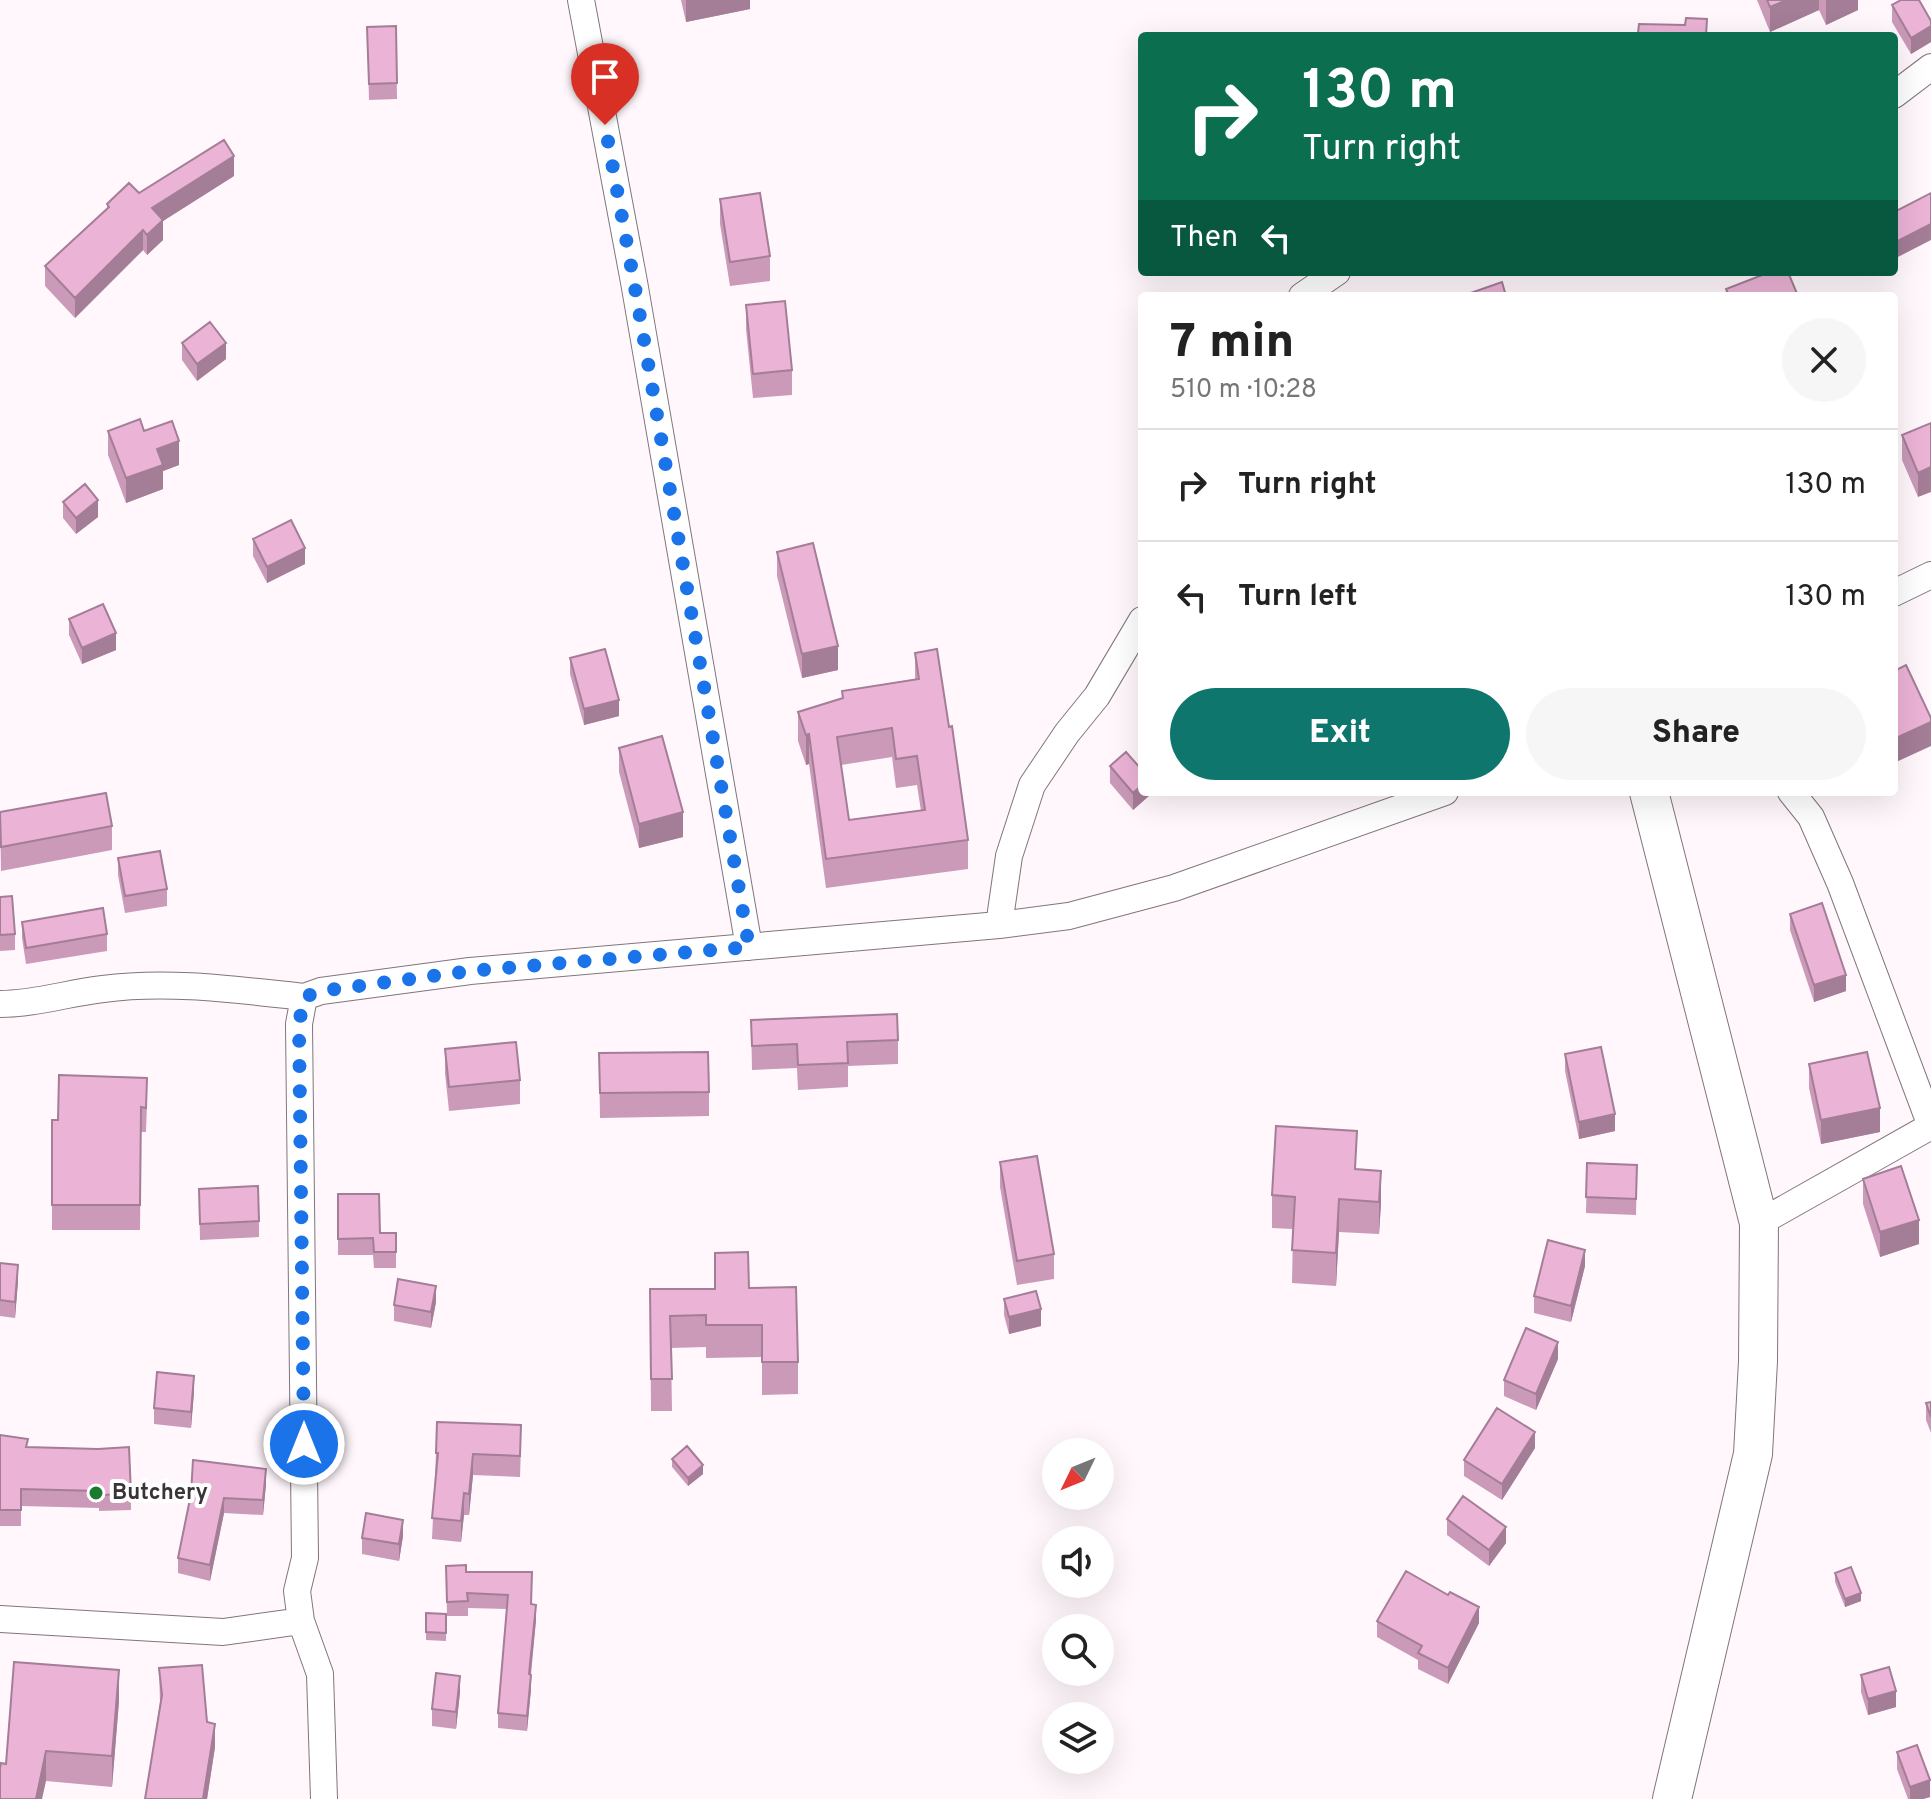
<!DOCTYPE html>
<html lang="en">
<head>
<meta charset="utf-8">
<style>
  :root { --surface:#fff; --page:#f6f6f6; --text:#222; --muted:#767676; --line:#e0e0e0; --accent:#0f766e }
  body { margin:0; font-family:Overpass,sans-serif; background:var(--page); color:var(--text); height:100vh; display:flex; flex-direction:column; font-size:30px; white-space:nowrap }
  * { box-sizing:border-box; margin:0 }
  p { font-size:26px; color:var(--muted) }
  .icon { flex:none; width:44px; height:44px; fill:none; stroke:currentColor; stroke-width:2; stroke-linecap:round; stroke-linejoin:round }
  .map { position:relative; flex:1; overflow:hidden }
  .details { position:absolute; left:1138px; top:292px; width:760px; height:504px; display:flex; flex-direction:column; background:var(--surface); border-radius:8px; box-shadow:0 8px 32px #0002 }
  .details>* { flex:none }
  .banner { position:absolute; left:1138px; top:32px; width:760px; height:244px; border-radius:8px; box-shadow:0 8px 32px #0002; background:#0b6e4f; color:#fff; overflow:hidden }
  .needle { width:52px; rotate:227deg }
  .fabs { position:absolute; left:1042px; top:1438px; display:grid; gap:16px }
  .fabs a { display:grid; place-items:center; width:72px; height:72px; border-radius:50%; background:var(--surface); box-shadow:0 8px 32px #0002; font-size:40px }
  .pin { position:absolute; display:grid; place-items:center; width:68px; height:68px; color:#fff; margin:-82px -34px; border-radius:50% 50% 50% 0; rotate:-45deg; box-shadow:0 0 8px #0007 }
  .pin .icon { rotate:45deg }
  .me { position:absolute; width:88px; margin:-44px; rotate:0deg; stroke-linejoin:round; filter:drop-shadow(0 0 6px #0008) }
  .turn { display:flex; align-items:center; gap:28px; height:168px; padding:0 32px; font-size:36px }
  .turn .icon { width:104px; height:104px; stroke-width:2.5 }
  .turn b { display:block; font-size:56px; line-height:68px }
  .then { display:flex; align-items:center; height:76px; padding:0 32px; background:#0003; gap:16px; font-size:30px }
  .round { display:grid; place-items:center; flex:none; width:84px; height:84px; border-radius:42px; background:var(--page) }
  .head { display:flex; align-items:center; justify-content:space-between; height:136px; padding:0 32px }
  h1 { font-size:48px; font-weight:800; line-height:60px }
  .action { display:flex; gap:16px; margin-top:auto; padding:16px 32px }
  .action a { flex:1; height:92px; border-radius:48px; background:var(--accent); color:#fff; font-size:32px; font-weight:800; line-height:92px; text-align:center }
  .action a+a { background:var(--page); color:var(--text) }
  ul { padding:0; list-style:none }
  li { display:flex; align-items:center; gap:24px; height:112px; padding:0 32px; border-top:2px solid var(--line) }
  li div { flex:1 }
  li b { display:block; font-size:30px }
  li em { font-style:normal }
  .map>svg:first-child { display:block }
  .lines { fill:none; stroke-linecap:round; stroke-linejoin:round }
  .street-casing { stroke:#80757b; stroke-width:28 }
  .secondary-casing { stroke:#80757b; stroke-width:40 }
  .street { stroke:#fff; stroke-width:26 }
  .secondary { stroke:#fff; stroke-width:38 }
  .wall { fill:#ca9ab8; fill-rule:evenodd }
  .shaded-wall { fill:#a47d96 }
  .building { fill:#ebb3d6; stroke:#a47d96; stroke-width:2; fill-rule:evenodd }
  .route { stroke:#1a73e8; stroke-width:14; stroke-dasharray:0 25.2 }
  .poi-dot { fill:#197b2d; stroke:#fff; stroke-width:3 }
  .labels { text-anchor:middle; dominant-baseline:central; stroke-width:8; stroke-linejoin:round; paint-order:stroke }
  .poi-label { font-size:22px; font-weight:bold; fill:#393437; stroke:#fff; text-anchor:start }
</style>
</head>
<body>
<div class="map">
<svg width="1931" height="1799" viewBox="0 0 1931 1799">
  <rect width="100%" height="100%" fill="#fff7fc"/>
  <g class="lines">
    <defs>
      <path id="street" d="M 581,0 L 634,282 L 749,947
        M 1894,95 L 1931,67
        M 1302,296 L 1337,272
        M 1894,593 L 1931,575
        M 1791,792 L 1811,817 L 1840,883 L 1931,1126
        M 999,925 L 1009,856 L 1032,785 L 1067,733 L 1097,696 L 1142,620
        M 0,1004 C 35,1004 68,993 103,989 C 169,980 238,990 304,997 L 321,991 L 470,971 L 999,925 L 1069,916 L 1174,888 L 1445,792
        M 1759,1223 L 1931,1126
        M 0,1619 L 223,1632 L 301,1621 L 297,1591 L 305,1558 L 299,1024 L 304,997
        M 301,1621 L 320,1674 L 324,1799"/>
      <path id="secondary" d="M 1649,792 L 1759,1223 L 1758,1361 L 1753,1454 L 1672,1799"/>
    </defs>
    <use href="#street" class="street-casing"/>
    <use href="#secondary" class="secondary-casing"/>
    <use href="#street" class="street"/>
    <use href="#secondary" class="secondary"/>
  </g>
  <path class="wall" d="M 681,0 L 750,0 L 750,9 L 686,22 Z
    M 1757,0 L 1858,0 L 1858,10 L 1826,25 L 1819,10 L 1770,32 Z
    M 1892,5 L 1931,21 L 1931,42 L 1911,54 L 1892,22 Z
    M 396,26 L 397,99 L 369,100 L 367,27 Z
    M 234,176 L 163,221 L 163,240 L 147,255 L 143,250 L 75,318 L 45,286 L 45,266 L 107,209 L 107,204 L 139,193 Z
    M 720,199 L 770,256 L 770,281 L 730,286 L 720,224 Z
    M 746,305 L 792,370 L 792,395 L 753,398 L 746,329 Z
    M 182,343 L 226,359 L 197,381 L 182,360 Z
    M 1931,423 L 1918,497 L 1902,460 L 1902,435 Z
    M 108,431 L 144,431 L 179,465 L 163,471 L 163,489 L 126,503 L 108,455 Z
    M 63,502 L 98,517 L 76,534 L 63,518 Z
    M 253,539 L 305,564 L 267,583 L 253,556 Z
    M 777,552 L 838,670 L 802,678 L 777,576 Z
    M 69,619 L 116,650 L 82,664 L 69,635 Z
    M 915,653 L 968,840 L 968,869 L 826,888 L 809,764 L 806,765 L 798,741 L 798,712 L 842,699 L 842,691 L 915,679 ZM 892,757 L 896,788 L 917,785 L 921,811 L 849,820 L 841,765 Z
    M 570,658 L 619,716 L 584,725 L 570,674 Z
    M 619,748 L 683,837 L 639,848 L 619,772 Z
    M 1110,766 L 1150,792 L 1150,795 L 1133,810 L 1110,783 Z
    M 0,812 L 112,826 L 112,850 L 1,871 Z
    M 118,858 L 167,889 L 167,906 L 125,913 L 118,875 Z
    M 0,897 L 15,934 L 15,950 L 0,951 Z
    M 1790,914 L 1846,991 L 1814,1002 L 1790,930 Z
    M 22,922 L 107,934 L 107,951 L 26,964 L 22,938 Z
    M 751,1020 L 898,1040 L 898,1064 L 848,1066 L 848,1087 L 798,1090 L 797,1068 L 752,1070 Z
    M 445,1049 L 520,1080 L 520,1104 L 449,1111 L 445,1073 Z
    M 599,1053 L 709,1092 L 709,1116 L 600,1118 Z
    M 1565,1054 L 1615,1131 L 1579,1139 L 1565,1071 Z
    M 1809,1064 L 1880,1132 L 1821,1144 L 1809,1088 Z
    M 147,1103 L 146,1132 L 141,1132 L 140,1230 L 52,1230 L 52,1120 L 58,1120 Z
    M 1000,1162 L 1054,1254 L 1054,1279 L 1017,1285 L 1000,1187 Z
    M 1587,1163 L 1637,1165 L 1636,1215 L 1586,1213 Z
    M 1357,1169 L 1381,1203 L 1379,1234 L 1339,1232 L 1336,1286 L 1292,1283 L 1293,1229 L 1272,1228 L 1272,1195 Z
    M 1863,1179 L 1919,1244 L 1880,1257 L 1863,1204 Z
    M 199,1189 L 259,1221 L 259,1237 L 200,1240 Z
    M 338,1194 L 380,1233 L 396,1233 L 396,1268 L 374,1268 L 373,1255 L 338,1255 Z
    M 715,1253 L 749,1288 L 798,1362 L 798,1394 L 762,1395 L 762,1357 L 706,1358 L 706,1347 L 671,1348 L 672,1411 L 651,1411 L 650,1289 L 715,1289 Z
    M 0,1263 L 18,1281 L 15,1318 L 0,1316 Z
    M 1585,1266 L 1571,1322 L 1534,1313 L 1534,1296 Z
    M 1004,1299 L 1041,1326 L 1009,1334 L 1004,1315 Z
    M 436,1302 L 431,1328 L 394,1321 L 394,1305 Z
    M 1558,1359 L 1536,1410 L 1504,1396 L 1504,1380 Z
    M 194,1392 L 191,1428 L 154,1424 L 154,1408 Z
    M 1931,1402 L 1931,1433 L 1926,1420 L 1926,1403 Z
    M 0,1435 L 131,1494 L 131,1510 L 99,1511 L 99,1508 L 21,1506 L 21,1526 L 0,1526 Z
    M 521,1446 L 520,1477 L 473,1475 L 469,1515 L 464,1515 L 461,1542 L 432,1539 L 436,1453 Z
    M 1535,1448 L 1502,1500 L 1464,1476 L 1464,1460 Z
    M 672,1459 L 703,1474 L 688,1486 L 672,1467 Z
    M 266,1484 L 263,1515 L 224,1513 L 210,1581 L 178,1573 L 178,1558 L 191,1494 Z
    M 1447,1519 L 1506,1543 L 1489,1566 L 1447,1535 Z
    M 403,1536 L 399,1561 L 362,1554 L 362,1538 Z
    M 446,1566 L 466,1572 L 532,1604 L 536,1620 L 531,1675 L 531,1689 L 527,1731 L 498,1728 L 498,1713 L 507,1609 L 468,1608 L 468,1616 L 447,1616 Z
    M 1835,1573 L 1861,1601 L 1845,1607 L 1835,1582 Z
    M 446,1614 L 446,1641 L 426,1640 L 426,1632 Z
    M 1377,1621 L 1479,1623 L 1448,1684 L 1418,1669 L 1418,1660 L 1377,1637 Z
    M 159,1668 L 207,1722 L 215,1747 L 207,1799 L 145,1799 L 160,1703 Z
    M 1861,1675 L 1896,1707 L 1868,1715 L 1861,1692 Z
    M 460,1692 L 456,1729 L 432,1726 L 432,1709 Z
    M 119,1701 L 112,1787 L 46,1781 L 6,1764 Z
    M 1897,1752 L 1930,1797 L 1923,1799 L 1908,1799 L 1897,1769 Z"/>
  <path class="shaded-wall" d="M 686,0 L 750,0 L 750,9 L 686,22 Z
    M 1787,0 L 1819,0 L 1819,10 L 1770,32 L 1770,7 Z
    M 1826,0 L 1858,0 L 1858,10 L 1826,25 Z
    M 1931,26 L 1931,42 L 1911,54 L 1911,38 Z
    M 234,156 L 234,176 L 163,221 L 163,240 L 147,255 L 147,235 L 152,208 Z
    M 1931,224 L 1931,240 L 1894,259 L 1894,243 Z
    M 143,230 L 143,250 L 75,318 L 75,298 Z
    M 226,343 L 226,359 L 197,381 L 197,364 Z
    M 179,441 L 179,465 L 163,471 L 163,489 L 126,503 L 126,478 L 157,449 Z
    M 1931,467 L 1931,492 L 1918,497 L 1918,473 Z
    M 98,500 L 98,517 L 76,534 L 76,518 Z
    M 305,548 L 305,564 L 267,583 L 267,567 Z
    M 116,633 L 116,650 L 82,664 L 82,648 Z
    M 838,646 L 838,670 L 802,678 L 802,654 Z
    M 619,700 L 619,716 L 584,725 L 584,709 Z
    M 1931,722 L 1931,746 L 1894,763 L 1894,739 Z
    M 809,734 L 809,764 L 806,765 L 806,735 Z
    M 1142,785 L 1142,792 L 1150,792 L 1150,795 L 1133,810 L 1133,793 Z
    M 683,812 L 683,837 L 639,848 L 639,824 Z
    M 1846,975 L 1846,991 L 1814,1002 L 1814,985 Z
    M 1880,1108 L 1880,1132 L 1821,1144 L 1821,1120 Z
    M 1615,1114 L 1615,1131 L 1579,1139 L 1579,1122 Z
    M 1381,1171 L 1381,1203 L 1379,1234 L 1379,1202 Z
    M 1339,1199 L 1339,1232 L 1336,1286 L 1336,1253 Z
    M 1919,1220 L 1919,1244 L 1880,1257 L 1880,1232 Z
    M 1585,1250 L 1585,1266 L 1571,1322 L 1571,1306 Z
    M 18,1265 L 18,1281 L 15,1318 L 15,1302 Z
    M 436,1286 L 436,1302 L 431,1328 L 431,1312 Z
    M 1041,1309 L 1041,1326 L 1009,1334 L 1009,1317 Z
    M 1558,1342 L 1558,1359 L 1536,1410 L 1536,1394 Z
    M 194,1376 L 194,1392 L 191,1428 L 191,1412 Z
    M 1535,1432 L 1535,1448 L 1502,1500 L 1502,1484 Z
    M 473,1454 L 473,1475 L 469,1515 L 469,1494 Z
    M 703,1465 L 703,1474 L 688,1486 L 688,1478 Z
    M 266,1469 L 266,1484 L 263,1515 L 263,1500 Z
    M 464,1493 L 464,1515 L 461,1542 L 461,1521 Z
    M 224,1498 L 224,1513 L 210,1581 L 210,1565 Z
    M 403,1520 L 403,1536 L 399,1561 L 399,1544 Z
    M 1506,1527 L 1506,1543 L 1489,1566 L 1489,1550 Z
    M 1861,1593 L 1861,1601 L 1845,1607 L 1845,1599 Z
    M 536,1605 L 536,1620 L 529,1689 L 529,1674 Z
    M 1479,1607 L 1479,1623 L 1448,1684 L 1448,1668 Z
    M 119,1670 L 119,1701 L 112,1787 L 112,1756 Z
    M 531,1675 L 531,1689 L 527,1731 L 527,1716 Z
    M 460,1676 L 460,1692 L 456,1729 L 456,1712 Z
    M 1896,1691 L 1896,1707 L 1868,1715 L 1868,1699 Z
    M 215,1724 L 215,1747 L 207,1799 L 203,1799 Z
    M 46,1751 L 46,1781 L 42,1799 L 36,1799 Z
    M 1930,1780 L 1930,1797 L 1923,1799 L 1910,1799 L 1910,1787 Z"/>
  <path class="building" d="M 1767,0 L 1787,0 L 1770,7 Z
    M 1901,0 L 1919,0 L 1931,21 L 1931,26 L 1911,38 L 1892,5 Z
    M 1686,18 L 1707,19 L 1706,36 L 1620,36 L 1620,33 L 1638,33 L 1639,24 L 1685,25 Z
    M 396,26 L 397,83 L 369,84 L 367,27 Z
    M 224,140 L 234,156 L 152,208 L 163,220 L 147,235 L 143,230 L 75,298 L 45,266 L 109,207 L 107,204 L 129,183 L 139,193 Z
    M 760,193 L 770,256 L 730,262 L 720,199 Z
    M 1931,193 L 1931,224 L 1894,243 L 1894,212 Z
    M 1770,272 L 1788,272 L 1798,296 L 1729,296 L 1726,289 Z
    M 1502,282 L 1506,296 L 1462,296 Z
    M 785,301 L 792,370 L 753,374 L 746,305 Z
    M 210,322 L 226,343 L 197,364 L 182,343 Z
    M 140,419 L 144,431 L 172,421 L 179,441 L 157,449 L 163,465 L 126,478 L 108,431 Z
    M 1931,423 L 1931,467 L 1918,473 L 1902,435 Z
    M 85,484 L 98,500 L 76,518 L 63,502 Z
    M 291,520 L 305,548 L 267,567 L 253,539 Z
    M 813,543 L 838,646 L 802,654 L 777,552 Z
    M 103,604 L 116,633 L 82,648 L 69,619 Z
    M 605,649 L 619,700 L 584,709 L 570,658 Z
    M 937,649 L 949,727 L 952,726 L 968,840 L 826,859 L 809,734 L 806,735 L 798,712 L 843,698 L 842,691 L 919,679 L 915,653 ZM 892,728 L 896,759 L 917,756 L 925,810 L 849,820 L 837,737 Z
    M 1906,665 L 1931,718 L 1931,722 L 1894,739 L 1894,671 Z
    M 662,736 L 683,812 L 639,824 L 619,748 Z
    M 1126,752 L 1142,770 L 1142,785 L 1133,793 L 1110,766 Z
    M 106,793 L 112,826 L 1,847 L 0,812 Z
    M 160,851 L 167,889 L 125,896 L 118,858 Z
    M 12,896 L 15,934 L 0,935 L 0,897 Z
    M 1822,903 L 1846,975 L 1814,985 L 1790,914 Z
    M 103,908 L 107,934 L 26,948 L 22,922 Z
    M 897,1014 L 898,1040 L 847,1042 L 848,1063 L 798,1065 L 797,1044 L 752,1046 L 751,1020 Z
    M 516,1042 L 520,1080 L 449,1087 L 445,1049 Z
    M 1601,1047 L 1615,1114 L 1579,1122 L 1565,1054 Z
    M 708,1052 L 709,1092 L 600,1093 L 599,1053 Z
    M 1867,1052 L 1880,1108 L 1821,1120 L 1809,1064 Z
    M 59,1075 L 147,1078 L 146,1108 L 141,1107 L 140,1205 L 52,1205 L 52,1120 L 58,1120 Z
    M 1276,1126 L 1357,1131 L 1355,1169 L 1381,1171 L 1379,1202 L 1339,1199 L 1336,1253 L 1292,1250 L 1295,1197 L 1272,1195 Z
    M 1037,1156 L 1054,1254 L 1017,1261 L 1000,1162 Z
    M 1587,1163 L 1637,1165 L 1636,1199 L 1586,1197 Z
    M 1901,1166 L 1919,1220 L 1880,1232 L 1863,1179 Z
    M 258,1186 L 259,1221 L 200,1224 L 199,1189 Z
    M 338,1194 L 379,1194 L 380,1233 L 396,1233 L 396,1252 L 374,1252 L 373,1238 L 338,1239 Z
    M 1548,1240 L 1585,1250 L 1571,1306 L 1534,1296 Z
    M 748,1252 L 749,1288 L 796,1287 L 798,1362 L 762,1362 L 762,1325 L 706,1325 L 706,1315 L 670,1316 L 672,1379 L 651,1379 L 650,1289 L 715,1289 L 715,1253 Z
    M 0,1263 L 18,1265 L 15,1302 L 0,1300 Z
    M 398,1279 L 436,1286 L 431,1312 L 394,1305 Z
    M 1036,1291 L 1041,1309 L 1009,1317 L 1004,1299 Z
    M 1526,1328 L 1558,1342 L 1536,1394 L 1504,1380 Z
    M 157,1372 L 194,1376 L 191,1412 L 154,1408 Z
    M 1931,1402 L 1931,1417 L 1926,1403 Z
    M 1497,1408 L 1535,1432 L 1502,1484 L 1464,1460 Z
    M 437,1422 L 521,1425 L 520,1456 L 473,1454 L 469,1494 L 464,1493 L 461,1521 L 432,1518 L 438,1453 L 436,1453 Z
    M 0,1435 L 28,1439 L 26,1447 L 98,1449 L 129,1447 L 131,1494 L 99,1495 L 99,1491 L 21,1489 L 21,1510 L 0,1510 Z
    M 687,1446 L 703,1465 L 688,1478 L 672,1459 Z
    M 193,1460 L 266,1469 L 263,1500 L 224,1498 L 210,1565 L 178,1558 L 191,1494 Z
    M 1463,1496 L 1506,1527 L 1489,1550 L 1447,1519 Z
    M 366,1513 L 403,1520 L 399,1544 L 362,1538 Z
    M 466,1565 L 466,1572 L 532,1572 L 531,1604 L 536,1605 L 529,1674 L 531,1675 L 527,1716 L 498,1713 L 508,1595 L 467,1593 L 468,1601 L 447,1602 L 446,1566 Z
    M 1851,1567 L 1861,1593 L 1845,1599 L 1835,1573 Z
    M 1406,1571 L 1448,1595 L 1450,1592 L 1479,1607 L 1448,1668 L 1418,1653 L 1422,1646 L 1377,1621 Z
    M 426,1613 L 446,1614 L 446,1633 L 426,1632 Z
    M 14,1662 L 119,1670 L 112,1756 L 46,1751 L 36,1799 L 0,1799 L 0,1768 L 1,1763 L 6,1764 Z
    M 202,1665 L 207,1722 L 215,1724 L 203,1799 L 145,1799 L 162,1695 L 159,1668 Z
    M 1889,1667 L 1896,1691 L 1868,1699 L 1861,1675 Z
    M 436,1673 L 460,1676 L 456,1712 L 432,1709 Z
    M 1917,1745 L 1930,1780 L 1910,1787 L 1897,1752 Z"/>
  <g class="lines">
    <path class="route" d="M 304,1444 L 299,1024 L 304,997 L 321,991 L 470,971 L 749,947 L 634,282 L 605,125"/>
  </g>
  <circle class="poi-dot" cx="96" cy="1493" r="8"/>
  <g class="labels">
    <g class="poi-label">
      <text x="112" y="1493">Butchery</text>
    </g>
  </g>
</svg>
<div class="fabs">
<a><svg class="needle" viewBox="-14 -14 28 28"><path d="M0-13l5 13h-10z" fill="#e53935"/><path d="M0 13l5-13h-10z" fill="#767676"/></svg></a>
<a><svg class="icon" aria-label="sound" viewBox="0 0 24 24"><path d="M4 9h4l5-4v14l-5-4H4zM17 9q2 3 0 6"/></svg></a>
<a><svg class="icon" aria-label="search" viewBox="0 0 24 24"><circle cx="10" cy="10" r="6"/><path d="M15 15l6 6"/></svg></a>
<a><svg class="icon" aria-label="layers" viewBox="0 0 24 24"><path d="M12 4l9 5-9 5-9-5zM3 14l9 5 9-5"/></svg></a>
</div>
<div class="pin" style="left:605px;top:125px;background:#d93025"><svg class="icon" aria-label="arrive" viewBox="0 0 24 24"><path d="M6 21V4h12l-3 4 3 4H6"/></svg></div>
<svg class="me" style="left:304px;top:1444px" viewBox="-20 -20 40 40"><circle r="17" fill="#1a73e8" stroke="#fff" stroke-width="3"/><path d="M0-11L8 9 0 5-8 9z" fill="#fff"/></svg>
<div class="banner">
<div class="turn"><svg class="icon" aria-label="right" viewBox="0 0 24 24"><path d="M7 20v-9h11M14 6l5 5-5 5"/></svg><div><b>130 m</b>Turn right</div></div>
<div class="then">Then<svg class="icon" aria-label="left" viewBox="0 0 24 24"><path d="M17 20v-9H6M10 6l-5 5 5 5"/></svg></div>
</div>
<section class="details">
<div class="head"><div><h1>7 min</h1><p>510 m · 10:28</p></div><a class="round"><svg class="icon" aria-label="close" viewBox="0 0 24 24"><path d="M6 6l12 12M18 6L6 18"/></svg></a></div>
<ul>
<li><svg class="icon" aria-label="right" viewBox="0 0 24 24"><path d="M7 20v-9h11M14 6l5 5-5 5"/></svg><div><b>Turn right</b></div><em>130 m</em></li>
<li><svg class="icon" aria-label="left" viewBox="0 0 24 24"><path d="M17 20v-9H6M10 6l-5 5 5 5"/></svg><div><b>Turn left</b></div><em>130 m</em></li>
</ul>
<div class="action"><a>Exit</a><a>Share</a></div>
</section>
</div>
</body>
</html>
